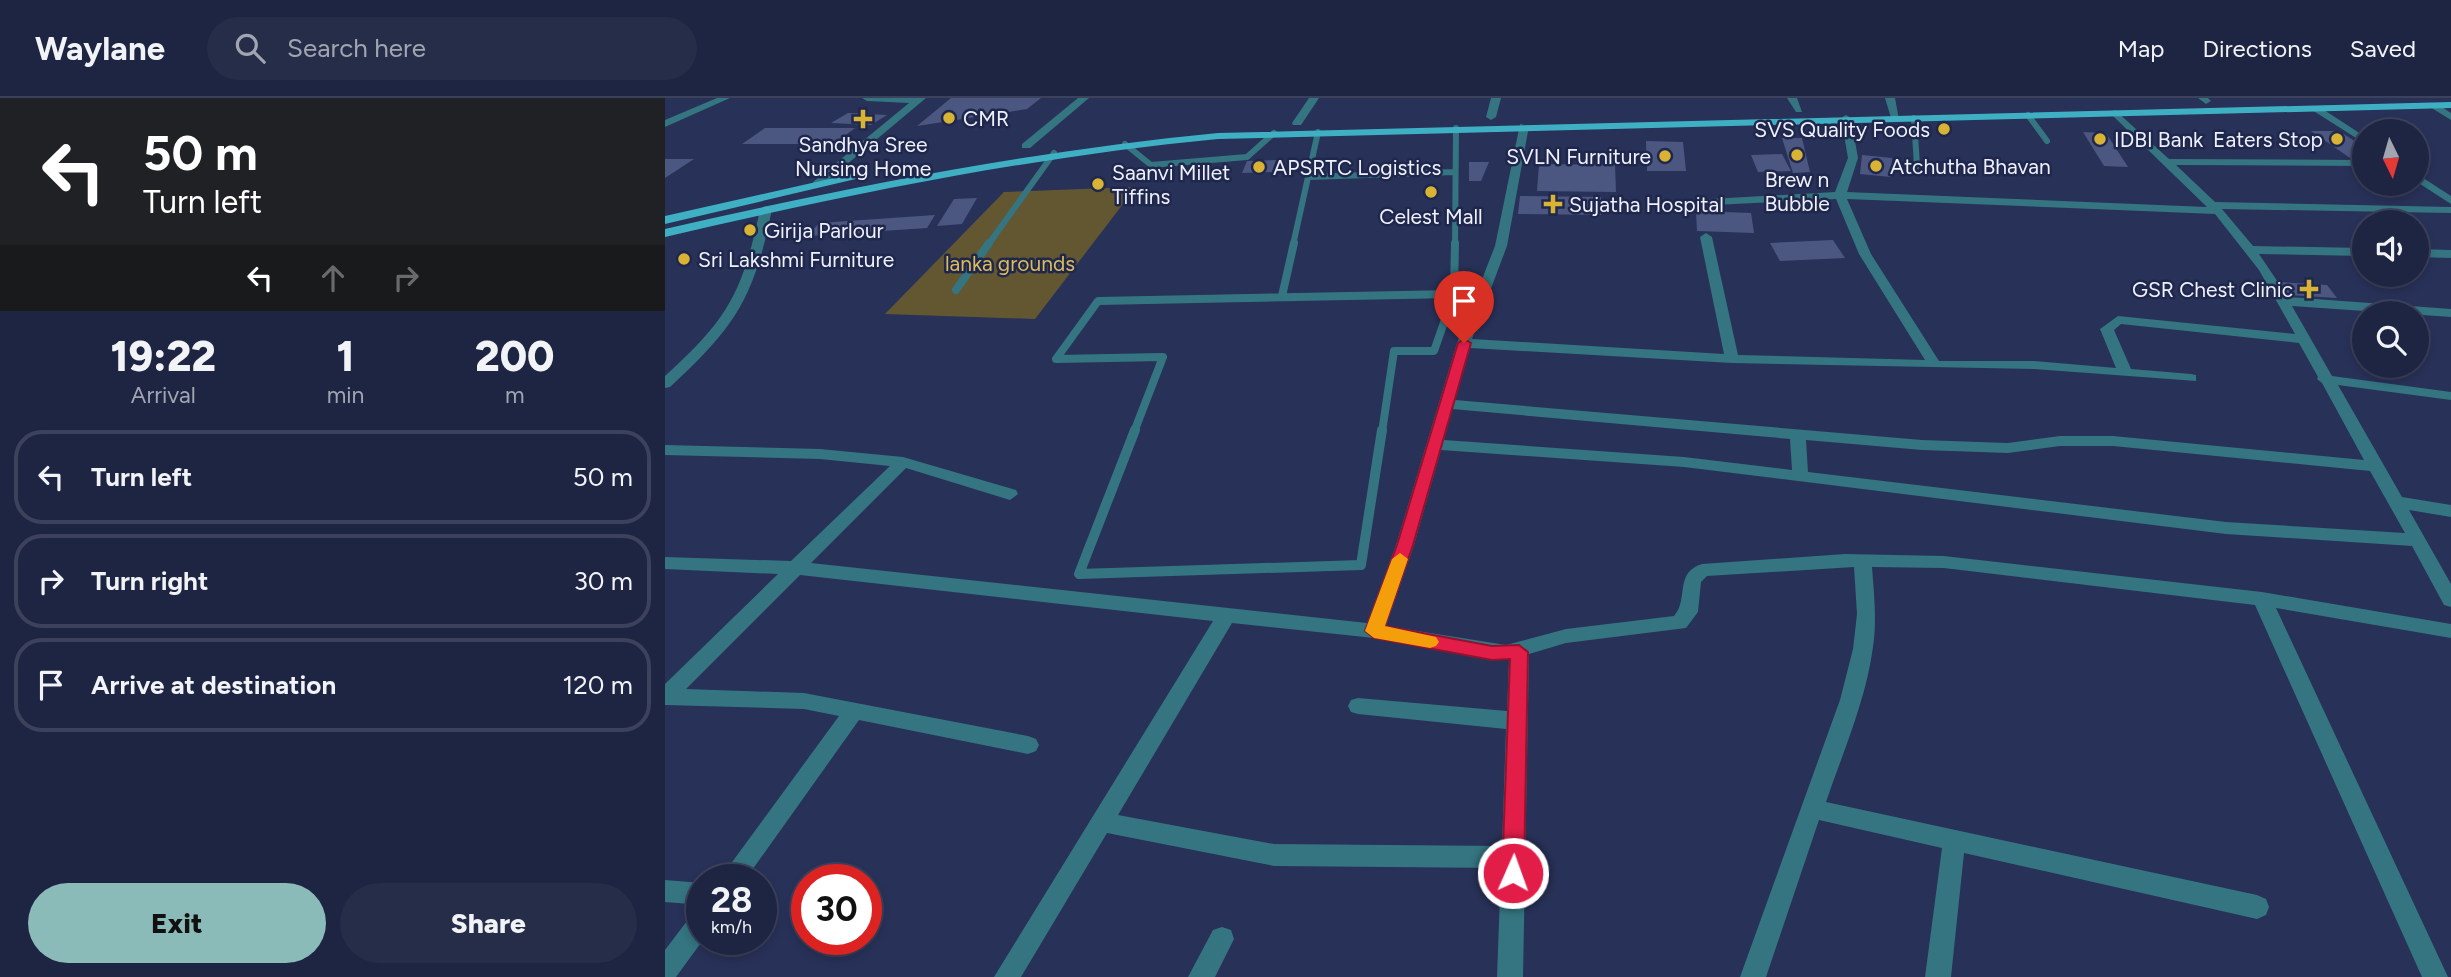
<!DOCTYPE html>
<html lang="en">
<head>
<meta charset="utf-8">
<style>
  :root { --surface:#1e2542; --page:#262d49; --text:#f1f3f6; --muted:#a1a5b2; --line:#3c425b; --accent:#8bbbb9 }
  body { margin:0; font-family:Figtree,sans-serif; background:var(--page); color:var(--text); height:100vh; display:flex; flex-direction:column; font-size:26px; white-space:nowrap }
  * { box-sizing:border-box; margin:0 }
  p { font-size:23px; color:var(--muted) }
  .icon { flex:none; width:38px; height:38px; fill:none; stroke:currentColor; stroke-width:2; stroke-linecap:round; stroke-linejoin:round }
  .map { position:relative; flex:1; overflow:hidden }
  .panel { display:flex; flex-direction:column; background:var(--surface); width:665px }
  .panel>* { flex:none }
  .guide { background:#202124; color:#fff; overflow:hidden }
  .needle { width:46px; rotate:175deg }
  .controls { position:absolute; left:1687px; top:21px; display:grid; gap:14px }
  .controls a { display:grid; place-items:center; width:77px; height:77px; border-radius:50%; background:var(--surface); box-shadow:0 4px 10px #0003,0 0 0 2px var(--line); font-size:35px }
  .speed { position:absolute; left:21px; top:766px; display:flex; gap:14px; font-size:35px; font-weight:700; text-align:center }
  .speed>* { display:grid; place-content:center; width:91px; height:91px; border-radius:50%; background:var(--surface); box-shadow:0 4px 10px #0003,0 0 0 2px var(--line); line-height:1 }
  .speed small { font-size:18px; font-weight:400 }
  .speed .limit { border:10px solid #d22; background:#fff; color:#111 }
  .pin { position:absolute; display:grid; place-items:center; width:60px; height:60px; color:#fff; margin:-72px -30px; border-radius:50% 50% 50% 0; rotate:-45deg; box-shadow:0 0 7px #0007 }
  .pin .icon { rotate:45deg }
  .me { position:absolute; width:77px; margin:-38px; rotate:2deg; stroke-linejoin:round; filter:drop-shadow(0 0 5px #0008) }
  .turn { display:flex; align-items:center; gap:24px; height:147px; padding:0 28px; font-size:32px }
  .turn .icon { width:91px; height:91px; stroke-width:2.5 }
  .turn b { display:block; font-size:49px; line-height:60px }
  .lanes { display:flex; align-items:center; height:66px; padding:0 28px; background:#0003; justify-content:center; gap:35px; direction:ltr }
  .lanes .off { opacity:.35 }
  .eta { display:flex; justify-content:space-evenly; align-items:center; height:119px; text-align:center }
  .eta b { font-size:42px; font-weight:800; line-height:49px }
  .cta { display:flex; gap:14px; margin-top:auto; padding:14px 28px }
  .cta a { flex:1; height:80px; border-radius:42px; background:var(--accent); color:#111; font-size:28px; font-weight:800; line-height:80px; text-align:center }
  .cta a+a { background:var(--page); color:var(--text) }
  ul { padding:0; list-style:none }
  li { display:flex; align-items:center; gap:21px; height:94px; margin:0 14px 10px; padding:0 14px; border:4px solid var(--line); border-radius:28px }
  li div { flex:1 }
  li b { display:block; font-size:26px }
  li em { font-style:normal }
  header { display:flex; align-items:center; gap:42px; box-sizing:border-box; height:98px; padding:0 35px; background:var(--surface); border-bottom:2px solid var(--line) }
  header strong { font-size:33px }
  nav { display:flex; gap:38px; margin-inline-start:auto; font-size:24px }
  .search { width:490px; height:63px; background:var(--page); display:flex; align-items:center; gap:18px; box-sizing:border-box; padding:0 24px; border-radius:38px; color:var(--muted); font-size:26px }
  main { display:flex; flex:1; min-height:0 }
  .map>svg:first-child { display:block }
  .green { fill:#635732 }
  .building { fill:#4c5781 }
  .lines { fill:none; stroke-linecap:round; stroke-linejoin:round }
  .service-far2 { stroke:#347581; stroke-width:6 }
  .service-far1 { stroke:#347581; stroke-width:8 }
  .service { stroke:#347581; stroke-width:10 }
  .minor { fill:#347581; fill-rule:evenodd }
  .primary { fill:#3fb0c4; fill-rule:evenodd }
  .route { fill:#e11d48; stroke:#92132f; stroke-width:2 }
  .slow { fill:#f59e0b }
  .poi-dot { fill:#d9b434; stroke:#1f274d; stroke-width:2.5 }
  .labels { text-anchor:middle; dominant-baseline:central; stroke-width:5; stroke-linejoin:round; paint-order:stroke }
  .far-poi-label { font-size:21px; fill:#eef1fb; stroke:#1f274d; text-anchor:start }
  .far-park-label { font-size:21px; fill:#dbbc5b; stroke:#1f274d }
</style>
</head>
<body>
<header>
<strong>Waylane</strong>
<div class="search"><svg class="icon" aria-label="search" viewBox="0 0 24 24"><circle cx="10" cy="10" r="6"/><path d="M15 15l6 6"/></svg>Search here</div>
<nav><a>Map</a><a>Directions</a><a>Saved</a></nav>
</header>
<main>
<section class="panel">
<div class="guide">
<div class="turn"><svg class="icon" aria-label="left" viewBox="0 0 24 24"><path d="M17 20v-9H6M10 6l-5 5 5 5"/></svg><div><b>50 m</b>Turn left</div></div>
<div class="lanes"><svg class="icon" aria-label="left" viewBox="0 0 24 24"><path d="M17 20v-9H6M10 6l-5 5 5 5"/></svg><svg class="icon off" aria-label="ahead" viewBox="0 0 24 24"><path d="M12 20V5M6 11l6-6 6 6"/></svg><svg class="icon off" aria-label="right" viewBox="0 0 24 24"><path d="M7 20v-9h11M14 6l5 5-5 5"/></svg></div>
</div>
<div class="eta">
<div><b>19:22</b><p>Arrival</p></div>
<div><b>1</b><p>min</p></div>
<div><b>200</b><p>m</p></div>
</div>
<ul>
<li><svg class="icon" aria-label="left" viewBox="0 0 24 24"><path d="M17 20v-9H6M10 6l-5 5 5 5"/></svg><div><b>Turn left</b></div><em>50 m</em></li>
<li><svg class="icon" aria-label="right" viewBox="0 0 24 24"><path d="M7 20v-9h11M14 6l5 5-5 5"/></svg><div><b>Turn right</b></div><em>30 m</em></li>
<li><svg class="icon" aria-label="arrive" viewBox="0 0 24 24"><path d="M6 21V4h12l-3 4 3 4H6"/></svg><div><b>Arrive at destination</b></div><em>120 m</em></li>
</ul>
<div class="cta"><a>Exit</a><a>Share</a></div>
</section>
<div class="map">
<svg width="1786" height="879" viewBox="0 0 1786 879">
  <rect width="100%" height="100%" fill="#283158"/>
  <path class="green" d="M 471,89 L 370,221 L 220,216 L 339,94 Z"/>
  <path class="building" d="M 286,0 L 376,0 L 362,11 L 252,28 Z
    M 183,15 L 222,17 L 206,27 L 166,25 Z
    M 100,30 L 190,30 L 169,46 L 77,46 Z
    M 1646,33 L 1674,33 L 1699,49 L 1699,62 L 1688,62 Z
    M 1418,34 L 1441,35 L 1463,69 L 1439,68 Z
    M 1117,40 L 1137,40 L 1145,74 L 1128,75 Z
    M 981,43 L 1018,44 L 1021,73 L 982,73 Z
    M 1117,56 L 1126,73 L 1093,74 L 1086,57 Z
    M 1197,57 L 1227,60 L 1226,79 L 1195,76 Z
    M 0,61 L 29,61 L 0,80 Z
    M 611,62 L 607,74 L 577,75 L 582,63 Z
    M 804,64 L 824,64 L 816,83 L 804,83 Z
    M 874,66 L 950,67 L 951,94 L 872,93 Z
    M 855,98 L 936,99 L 936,117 L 853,116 Z
    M 312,100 L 297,126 L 272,128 L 289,101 Z
    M 1031,113 L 1086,115 L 1089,135 L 1032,133 Z
    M 270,117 L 262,130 L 143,138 L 154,125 Z
    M 1168,142 L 1180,160 L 1115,163 L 1105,145 Z
    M 1615,184 L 1662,187 L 1672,200 L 1624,197 Z"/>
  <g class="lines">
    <path class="service-far2" d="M 1363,17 L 1382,43
      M 1249,20 L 1252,68
      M 460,46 L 486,67 L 582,59 L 609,35
      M 643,79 L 790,74
      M 323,147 L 389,55
      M 628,147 L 653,34
      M 790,147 L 791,30"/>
    <path class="service-far1" d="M 291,192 L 324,145
      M 789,196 L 790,145
      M 617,198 L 629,145
      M 469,334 L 498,259 L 391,261 L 433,203 L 789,196
      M 717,334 L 729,253 L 769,253 L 789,196"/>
    <path class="service" d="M 470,332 L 414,476 L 696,467 L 717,332"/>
    <path class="minor" d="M 52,0 L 65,0 L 0,29 L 0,22 Z
      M 197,0 L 261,0 L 156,88 L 148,88 L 148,84 L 244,5 L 202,3 Z
      M 413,0 L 424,0 L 365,50 L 357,50 L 357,46 Z
      M 644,0 L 654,0 L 636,27 L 628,27 L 627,25 Z
      M 826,0 L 836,0 L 831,19 L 826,22 L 821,19 Z
      M 1122,0 L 1132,0 L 1137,14 L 1131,14 Z
      M 1220,0 L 1230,0 L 1234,22 L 1226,20 Z
      M 1533,0 L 1543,0 L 1546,3 L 1541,6 Z
      M 1765,5 L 1771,5 L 1786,15 L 1786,22 L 1765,9 Z
      M 1647,8 L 1653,8 L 1699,38 L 1699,45 L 1647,12 Z
      M 1450,12 L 1504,61 L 1699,62 L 1699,68 L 1511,67 L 1550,104 L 1786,109 L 1786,115 L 1557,111 L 1588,148 L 1699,150 L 1699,158 L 1594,156 L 1623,199 L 1786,211 L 1786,219 L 1627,208 L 1667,278 L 1786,294 L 1786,302 L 1673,287 L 1737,399 L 1786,407 L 1786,419 L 1744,412 L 1786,486 L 1786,509 L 1779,507 L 1747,448 L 1561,436 L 1019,369 L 776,352 L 749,447 L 721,528 L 841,547 L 901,531 L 1009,518 C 1024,502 1009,474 1037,466 L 1180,456 L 1279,458 L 1597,494 L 1786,526 L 1786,540 L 1611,510 L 1783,879 L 1757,879 L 1590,507 L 1279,470 L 1207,469 C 1209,496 1212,523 1208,549 C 1201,602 1178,654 1161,704 L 1592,797 L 1601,801 L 1604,809 L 1601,817 L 1592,821 L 1299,755 L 1286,879 L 1260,879 L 1277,750 L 1154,722 L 1101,879 L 1075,879 L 1175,602 L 1188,551 L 1192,516 L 1189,469 L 1042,478 L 1036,484 L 1033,514 L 1021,530 L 901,545 L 864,556 L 858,879 L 832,879 L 836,770 L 609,768 L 442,735 L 356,879 L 329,879 L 548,523 L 135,477 L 21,591 L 139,595 L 363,638 L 371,641 L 374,647 L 371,653 L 363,656 L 194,622 L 80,782 L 54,782 L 174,618 L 139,611 L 0,607 L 0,586 L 113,476 L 0,471 L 0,459 L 126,463 L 225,368 L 155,361 L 0,357 L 0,347 L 155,351 L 238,359 L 351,392 L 353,396 L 345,402 L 241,370 L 146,465 L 702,525 L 731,447 L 792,245 L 830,148 L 855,26 L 864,28 L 842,148 L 807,241 L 1059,256 L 1035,139 L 1041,135 L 1047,139 L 1073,257 L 1260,262 L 1194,156 L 1171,101 L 1028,108 L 1022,105 L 1028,102 L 1170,94 L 1183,60 L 1176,20 L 1181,17 L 1186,20 L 1193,60 L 1182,94 L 1542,109 L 1447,17 L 1447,13 ZM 1182,101 L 1550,116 L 1594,172 L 1630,236 L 1453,218 L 1435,231 L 1451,270 L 1369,263 L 1274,263 L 1206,156 ZM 1456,226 L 1634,245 L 1653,279 L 1652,281 L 1657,285 L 1699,362 L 1448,338 L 1395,338 L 1343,345 L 1257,342 L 790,302 L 805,250 L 1067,265 L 1369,271 L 1531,283 L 1531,277 L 1526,276 L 1466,271 L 1449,232 ZM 787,311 L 1125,341 L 1127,372 L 1019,359 L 779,342 ZM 1141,342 L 1257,352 L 1343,355 L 1395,348 L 1448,348 L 1705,373 L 1740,435 L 1561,424 L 1143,374 ZM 567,525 L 709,540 L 844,562 L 842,613 L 693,600 L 686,602 L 683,608 L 686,614 L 693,616 L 841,631 L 837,748 L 609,746 L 453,717 Z
      M 1752,76 L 1786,98 L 1786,106 L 1752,84 Z
      M 101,108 L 107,111 C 89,200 71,228 5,289 L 0,290 L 0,278 C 63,221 78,194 95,111 Z
      M 1752,151 L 1786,152 L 1786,160 L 1752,159 Z
      M 0,782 L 37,785 L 37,807 L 0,804 Z
      M 37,811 L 38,842 L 11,879 L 0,879 L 0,852 L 28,815 Z
      M 557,829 L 566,832 L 569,841 L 550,879 L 523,879 L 548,832 Z"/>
    <path class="primary" d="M 1786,4 L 1786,10 L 553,41 C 366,59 183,96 0,139 L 0,131 C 183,89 366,53 553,35 Z
      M 191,75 L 195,76 L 195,80 L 0,126 L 0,118 Z"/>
  </g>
  <path class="route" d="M 799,241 L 806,245 L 748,447 L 720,528 L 827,548 L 854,547 L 863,554 L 859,775 L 855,783 L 848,786 L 840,783 L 837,775 L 845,561 L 827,562 L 709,540 L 700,533 L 732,447 L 793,245 Z"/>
  <path class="slow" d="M 735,455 L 743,461 L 720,528 L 771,539 L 774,544 L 771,548 L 765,550 L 709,540 L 700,533 L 727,461 Z"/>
  <g class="poi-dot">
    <circle cx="284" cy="20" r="7"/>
    <path d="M194.5 10.5h7v7h7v7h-7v7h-7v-7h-7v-7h7z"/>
    <circle cx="1279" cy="31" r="7"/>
    <circle cx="1435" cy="41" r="7"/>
    <circle cx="1672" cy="41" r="7"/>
    <circle cx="1132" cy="57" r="7"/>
    <circle cx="1000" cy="58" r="7"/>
    <circle cx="1211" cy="68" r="7"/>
    <circle cx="594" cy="69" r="7"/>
    <circle cx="433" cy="86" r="7"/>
    <circle cx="766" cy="94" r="7"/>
    <path d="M884.5 95.5h7v7h7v7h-7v7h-7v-7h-7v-7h7z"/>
    <circle cx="85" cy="132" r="7"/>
    <circle cx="19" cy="161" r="7"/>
    <path d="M1640.5 180.5h7v7h7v7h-7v7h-7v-7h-7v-7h7z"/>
  </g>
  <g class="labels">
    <g class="far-poi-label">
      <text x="298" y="20">CMR</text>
      <text x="1265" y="31" text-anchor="end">SVS Quality Foods</text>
      <text x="1449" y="41">IDBI Bank</text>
      <text x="1658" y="41" text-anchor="end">Eaters Stop</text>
      <text x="198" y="46" text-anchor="middle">Sandhya Sree<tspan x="198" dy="24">Nursing Home</tspan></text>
      <text x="986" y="58" text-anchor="end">SVLN Furniture</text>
      <text x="1225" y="68">Atchutha Bhavan</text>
      <text x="608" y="69">APSRTC Logistics</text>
      <text x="447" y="74">Saanvi Millet<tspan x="447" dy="24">Tiffins</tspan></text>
      <text x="1132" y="81" text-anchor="middle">Brew n<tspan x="1132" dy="24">Bubble</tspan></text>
      <text x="904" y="106">Sujatha Hospital</text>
      <text x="766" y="118" text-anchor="middle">Celest Mall</text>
      <text x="99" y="132">Girija Parlour</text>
      <text x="33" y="161">Sri Lakshmi Furniture</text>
      <text x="1628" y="191" text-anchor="end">GSR Chest Clinic</text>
    </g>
    <g class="far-park-label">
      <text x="345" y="165">lanka grounds</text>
    </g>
  </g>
</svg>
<div class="controls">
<a><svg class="needle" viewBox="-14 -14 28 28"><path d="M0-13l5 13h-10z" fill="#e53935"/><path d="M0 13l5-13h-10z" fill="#a1a5b2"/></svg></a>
<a><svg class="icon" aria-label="sound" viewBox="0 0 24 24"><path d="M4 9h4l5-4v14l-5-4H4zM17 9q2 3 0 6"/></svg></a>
<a><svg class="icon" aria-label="search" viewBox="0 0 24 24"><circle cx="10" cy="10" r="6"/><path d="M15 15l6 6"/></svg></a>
</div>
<div class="speed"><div>28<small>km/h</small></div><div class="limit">30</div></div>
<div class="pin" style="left:799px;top:245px;background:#d93025"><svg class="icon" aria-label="arrive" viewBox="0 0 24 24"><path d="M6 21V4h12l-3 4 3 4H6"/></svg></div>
<svg class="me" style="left:848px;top:775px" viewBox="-20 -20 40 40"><circle r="17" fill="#e11d48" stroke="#fff" stroke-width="3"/><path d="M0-11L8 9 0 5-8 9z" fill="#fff"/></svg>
</div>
</main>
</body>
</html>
